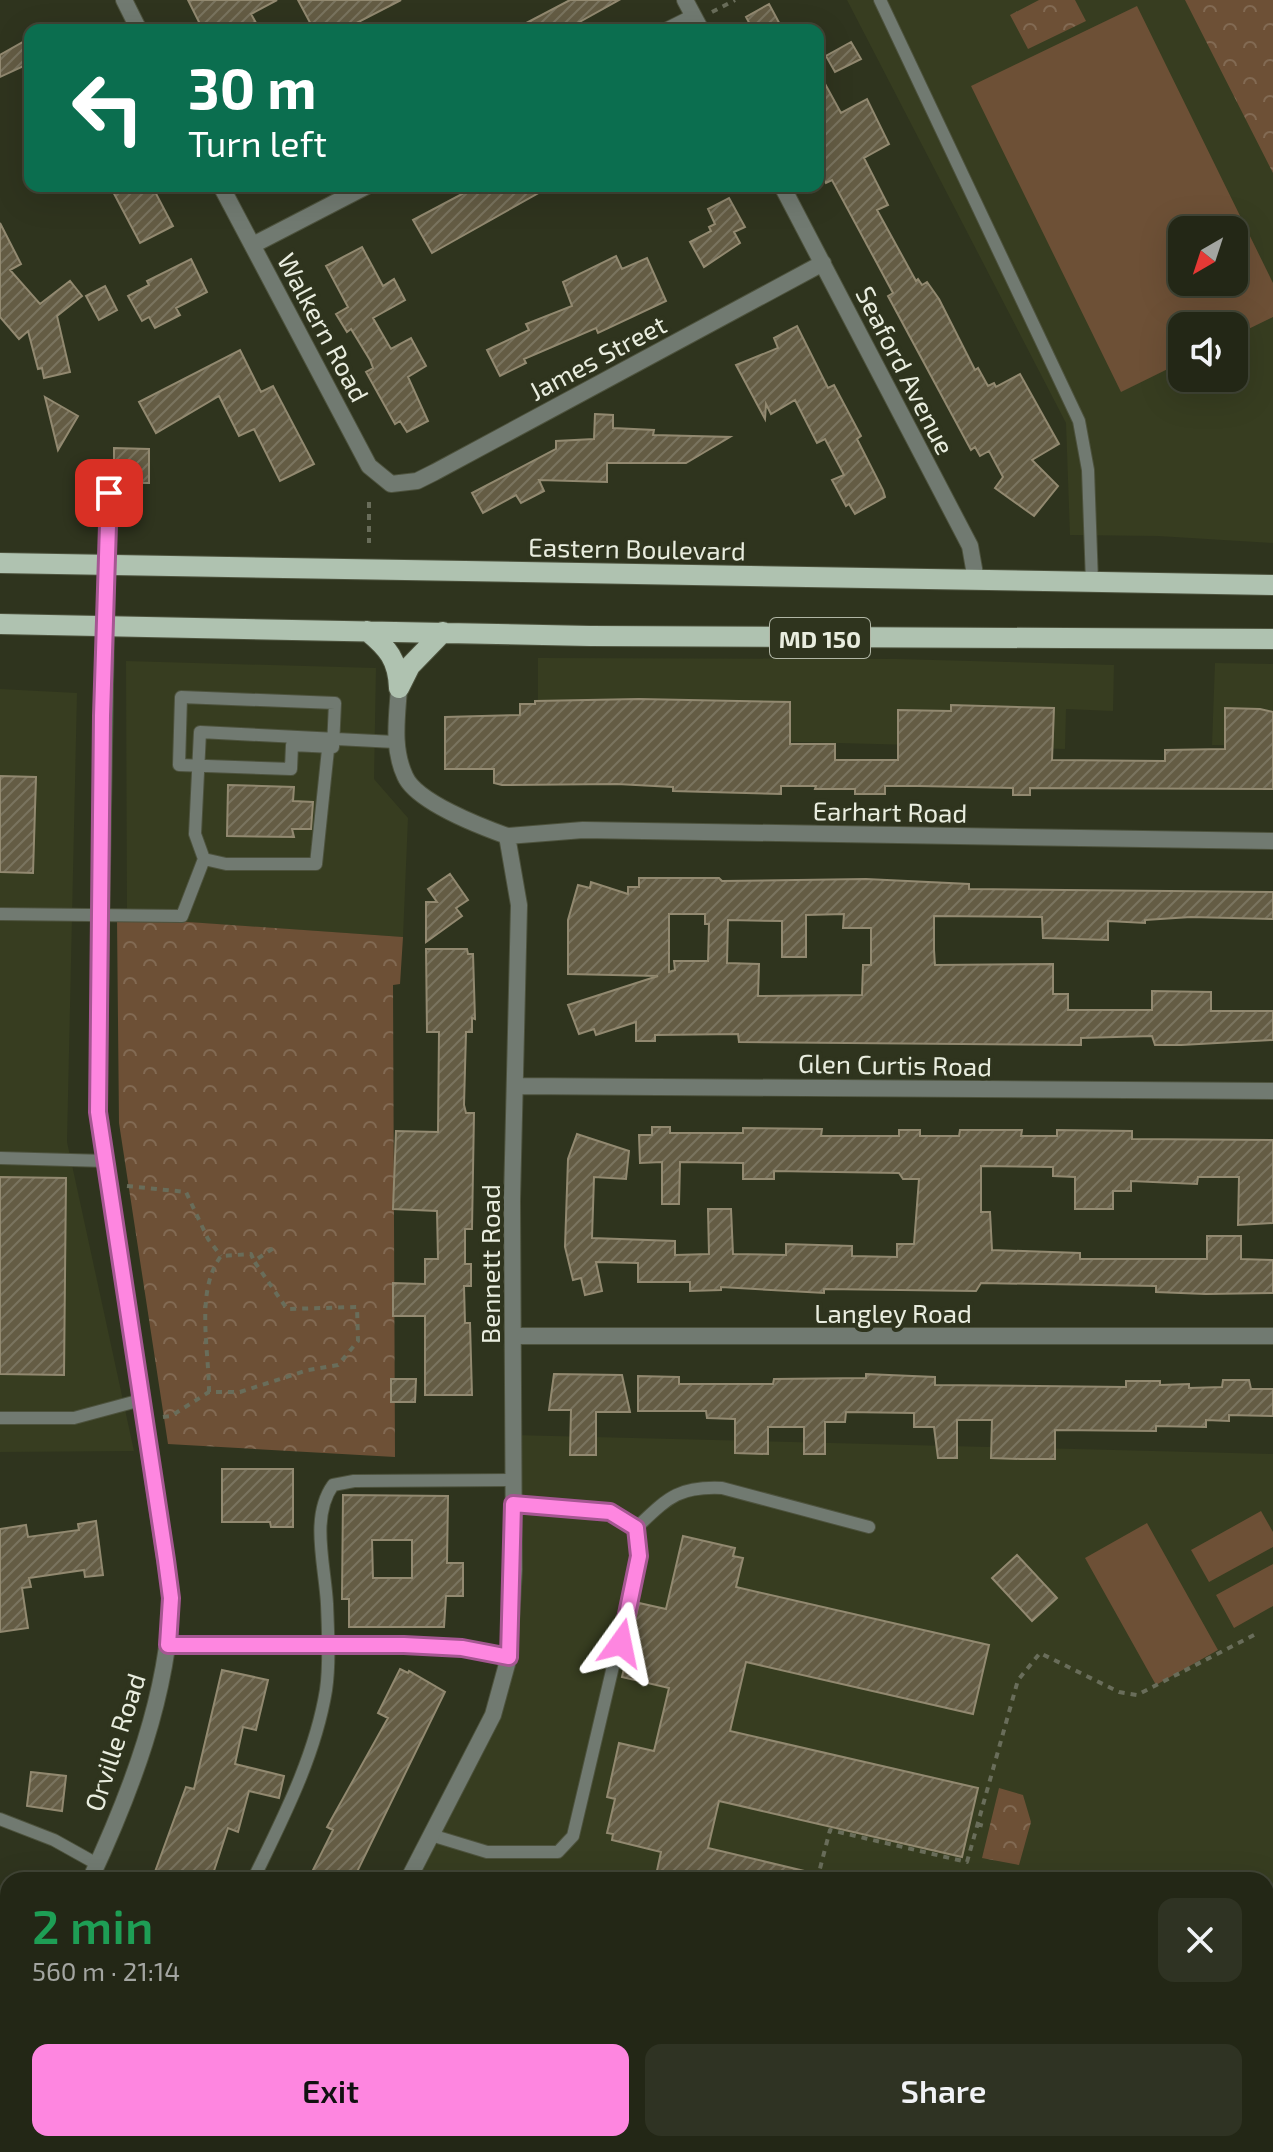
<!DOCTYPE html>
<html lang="en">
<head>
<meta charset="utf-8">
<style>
  :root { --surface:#232716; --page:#2f3323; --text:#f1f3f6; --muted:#a3a5a1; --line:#404435; --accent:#fe86e0 }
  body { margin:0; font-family:"Exo 2",sans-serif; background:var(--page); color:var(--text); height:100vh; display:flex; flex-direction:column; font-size:30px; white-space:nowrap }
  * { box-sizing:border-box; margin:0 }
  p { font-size:26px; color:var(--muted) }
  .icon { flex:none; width:44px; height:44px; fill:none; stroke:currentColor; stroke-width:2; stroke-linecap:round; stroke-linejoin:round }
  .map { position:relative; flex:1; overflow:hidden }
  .details { position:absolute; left:0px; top:1872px; width:1274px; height:280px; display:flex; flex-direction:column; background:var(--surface); border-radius:24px 24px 0 0; box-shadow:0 8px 32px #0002,0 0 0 2px var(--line) }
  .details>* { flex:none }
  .hud { position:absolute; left:24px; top:24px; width:800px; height:168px; border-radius:16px; box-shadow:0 8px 32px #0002,0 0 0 2px var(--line); background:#0b6e4f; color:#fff; overflow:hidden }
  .needle { width:52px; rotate:219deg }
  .fabs { position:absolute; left:1168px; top:216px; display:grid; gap:16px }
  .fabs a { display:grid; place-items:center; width:80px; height:80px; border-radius:16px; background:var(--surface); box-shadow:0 8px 32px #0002,0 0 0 2px var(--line); font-size:40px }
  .pin { position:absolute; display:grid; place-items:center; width:68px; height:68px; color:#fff; margin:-34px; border-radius:16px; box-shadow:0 4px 12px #0006 }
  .me { position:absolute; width:88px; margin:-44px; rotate:12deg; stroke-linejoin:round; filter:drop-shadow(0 0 6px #0008) }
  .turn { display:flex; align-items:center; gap:28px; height:168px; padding:0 32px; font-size:36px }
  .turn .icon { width:104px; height:104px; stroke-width:2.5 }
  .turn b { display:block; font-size:56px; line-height:68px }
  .round { display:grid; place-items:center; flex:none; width:84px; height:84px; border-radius:16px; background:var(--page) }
  .overview { display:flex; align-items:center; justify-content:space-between; height:136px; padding:0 32px }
  h1 { font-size:48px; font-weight:600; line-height:60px; color:#1e9e55 }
  .button { display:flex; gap:16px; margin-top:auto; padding:16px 32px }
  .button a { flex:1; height:92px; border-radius:16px; background:var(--accent); color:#111; font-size:32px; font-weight:600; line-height:92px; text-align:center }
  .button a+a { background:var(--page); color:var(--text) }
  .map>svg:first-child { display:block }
  .built { fill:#373d20; fill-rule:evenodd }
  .forest { fill:url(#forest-firs) }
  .park { fill:url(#park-crowns) }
  .garden { fill:#6d5036; fill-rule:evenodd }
  .building { fill:url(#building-hatch); stroke:#928970; stroke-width:2; fill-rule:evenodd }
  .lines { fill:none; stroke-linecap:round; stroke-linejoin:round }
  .lane-casing { stroke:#4d523d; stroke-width:14 }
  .street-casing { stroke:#4d523d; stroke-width:18 }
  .primary-casing { stroke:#4d523d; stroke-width:22 }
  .path { stroke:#696d5a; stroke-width:4; stroke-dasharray:6 6; stroke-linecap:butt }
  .lane { stroke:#717a71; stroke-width:12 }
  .street { stroke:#717a71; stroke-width:16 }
  .primary { stroke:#afc2b0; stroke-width:20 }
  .route-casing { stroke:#a55792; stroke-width:20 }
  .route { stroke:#fe86e0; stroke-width:14 }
  .labels { text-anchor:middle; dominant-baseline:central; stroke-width:8; stroke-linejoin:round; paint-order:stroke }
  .shield { fill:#2f341e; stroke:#b1b6a5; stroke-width:2 }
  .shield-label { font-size:24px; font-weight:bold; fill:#e9eddf }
  .street-label { font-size:26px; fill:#e9eddf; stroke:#2f341e }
</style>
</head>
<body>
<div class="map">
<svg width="1273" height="2152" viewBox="0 0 1273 2152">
  <defs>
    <pattern id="forest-firs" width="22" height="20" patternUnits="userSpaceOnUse" patternTransform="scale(2)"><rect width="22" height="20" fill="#6d5036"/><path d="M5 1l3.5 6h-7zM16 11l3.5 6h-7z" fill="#826a53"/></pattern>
    <pattern id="park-crowns" width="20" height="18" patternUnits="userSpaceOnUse" patternTransform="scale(2)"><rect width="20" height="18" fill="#6d5036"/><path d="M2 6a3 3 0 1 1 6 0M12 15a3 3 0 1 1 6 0" fill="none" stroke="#826a53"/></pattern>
    <pattern id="building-hatch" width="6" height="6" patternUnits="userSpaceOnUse" patternTransform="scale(2)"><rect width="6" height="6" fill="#645c44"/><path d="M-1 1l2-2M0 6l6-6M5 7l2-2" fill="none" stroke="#7a745f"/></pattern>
  </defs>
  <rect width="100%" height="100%" fill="#2f341e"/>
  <path class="built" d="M 847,0 L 1190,0 L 1273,168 L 1273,543 L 1158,536 L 1070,535 L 1066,423 ZM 1182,230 L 1234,230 L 1234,282 L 1182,282 ZM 1182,326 L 1234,326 L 1234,378 L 1182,378 Z
    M 538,658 L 897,659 L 1114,665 L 1113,711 L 1066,709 L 1065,749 L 538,735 Z
    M 126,661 L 376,668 L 374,779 L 408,818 L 403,937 L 127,918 Z
    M 1215,663 L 1273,664 L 1273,746 L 1212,745 Z
    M 0,689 L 77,693 L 67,1142 L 134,1451 L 0,1452 Z
    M 513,1435 L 1273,1454 L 1273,2096 L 1266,2096 L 1266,1880 L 409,1879 L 509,1657 Z"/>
  <path class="forest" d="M 1266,2096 L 1273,2096 L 1273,2152 L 882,2152 L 858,2144 L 1266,2144 Z"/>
  <path class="park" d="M 1039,0 L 1075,0 L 1086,21 L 1028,49 L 1010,15 Z
    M 1185,0 L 1273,0 L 1273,173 Z
    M 117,917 L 403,937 L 400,984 L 393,985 L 395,1457 L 168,1444 L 119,1123 Z
    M 999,1788 L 1023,1795 L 1031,1822 L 1019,1865 L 982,1858 Z"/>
  <path class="garden" d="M 1137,6 L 1273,283 L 1273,317 L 1234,336 L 1234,326 L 1182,326 L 1182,362 L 1121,392 L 971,86 ZM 1234,230 L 1234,282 L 1182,282 L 1182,230 Z
    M 1261,1511 L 1273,1532 L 1273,1547 L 1209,1582 L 1191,1550 Z
    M 1147,1523 L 1218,1650 L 1156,1685 L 1085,1558 Z
    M 1273,1564 L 1273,1606 L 1234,1628 L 1216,1595 Z"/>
  <path class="building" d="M 188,0 L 277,0 L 251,14 L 260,30 L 203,30 Z
    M 298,0 L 401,0 L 343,30 L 314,30 Z
    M 570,0 L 619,0 L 565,30 L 513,30 Z
    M 769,4 L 783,30 L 753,30 L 746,17 Z
    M 30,38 L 30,63 L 0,77 L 0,55 Z
    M 851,42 L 861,59 L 835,72 L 826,56 Z
    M 818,71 L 841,113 L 867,99 L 889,144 L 864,158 L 888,205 L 877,210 L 916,281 L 918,279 L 922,285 L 927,282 L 939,299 L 975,370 L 978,368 L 988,386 L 994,383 L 996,387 L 1020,374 L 1059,444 L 1032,460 L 1058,486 L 1034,516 L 995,488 L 1003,477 L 989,451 L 980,456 L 975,447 L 971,450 L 888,296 L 893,293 L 832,180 L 826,183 L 818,168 Z
    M 110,186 L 152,186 L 173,226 L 140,243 Z
    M 477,186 L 551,186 L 432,253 L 413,220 Z
    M 729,198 L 745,227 L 734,232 L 740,243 L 704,267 L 690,242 L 711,231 L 709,227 L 715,224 L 708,209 Z
    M 0,223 L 21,264 L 10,270 L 40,304 L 70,281 L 82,296 L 57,316 L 70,372 L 44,378 L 42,368 L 38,369 L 28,331 L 19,339 L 0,317 Z
    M 362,247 L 383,286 L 394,279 L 405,300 L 373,318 L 391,349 L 411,338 L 426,366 L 408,377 L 428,421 L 407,432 L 400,421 L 395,424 L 366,372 L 373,368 L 370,360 L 351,329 L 347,332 L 336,314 L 348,307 L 326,266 Z
    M 616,256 L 622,269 L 647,258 L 666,301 L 598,333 L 596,328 L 524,359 L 526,363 L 500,376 L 487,350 L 529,330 L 526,324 L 572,306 L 563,282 Z
    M 191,259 L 207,292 L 176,308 L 180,315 L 155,328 L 149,317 L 142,321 L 128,296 L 149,285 L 147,281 Z
    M 105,286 L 117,310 L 99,320 L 86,296 Z
    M 797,326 L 828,388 L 834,385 L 861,436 L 857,439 L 883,490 L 885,497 L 855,514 L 849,504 L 846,506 L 832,480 L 844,475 L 825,439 L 817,443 L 795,400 L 771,414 L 766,404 L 765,419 L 736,365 L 778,348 L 774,338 Z
    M 240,350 L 261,392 L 273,386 L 314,464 L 280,481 L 254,429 L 239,436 L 219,396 L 156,433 L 139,402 Z
    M 45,397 L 78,416 L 58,450 Z
    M 595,414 L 613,415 L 613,428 L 654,430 L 653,435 L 730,437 L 686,463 L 607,463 L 607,482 L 539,480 L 544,491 L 521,503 L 516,495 L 483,513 L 472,493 L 556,449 L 556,441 L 594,439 Z
    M 114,448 L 149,449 L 149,483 L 114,483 Z
    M 639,699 L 790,702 L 790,744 L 835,744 L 835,760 L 898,760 L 898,710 L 951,711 L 951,705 L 1054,708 L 1052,760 L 1165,761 L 1165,750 L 1225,749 L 1225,708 L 1260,709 L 1273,712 L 1273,789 L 1030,788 L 1030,795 L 1013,795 L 1013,788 L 919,786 L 885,786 L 885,794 L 855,794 L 855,789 L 815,789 L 816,786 L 781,786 L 781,794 L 673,791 L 673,787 L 617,784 L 502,785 L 494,783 L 494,769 L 445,769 L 445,717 L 520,715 L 520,704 L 535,704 L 535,701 Z
    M 0,776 L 36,777 L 33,873 L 0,872 Z
    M 228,785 L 294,787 L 293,801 L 313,802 L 311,829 L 292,829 L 294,837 L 227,836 Z
    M 450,874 L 468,900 L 456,908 L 462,916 L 426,942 L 426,902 L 437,902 L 428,889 Z
    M 639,878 L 719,878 L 722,881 L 866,879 L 969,884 L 969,889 L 1273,892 L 1273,919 L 1191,917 L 1145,920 L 1145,923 L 1108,921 L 1108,940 L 1043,938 L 1042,917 L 934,916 L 934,950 L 935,965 L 1053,964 L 1053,994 L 1068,994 L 1068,1010 L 1152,1010 L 1152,991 L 1211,992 L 1211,1011 L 1273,1011 L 1273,1040 L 1181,1045 L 1155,1045 L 1152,1036 L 1081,1038 L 1081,1045 L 739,1042 L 738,1034 L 655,1035 L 655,1041 L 636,1041 L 636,1022 L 596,1035 L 594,1029 L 579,1034 L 568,1005 L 658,976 L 568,974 L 568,920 L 578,885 L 590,888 L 591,882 L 628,894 L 628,887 L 639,887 ZM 669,914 L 705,914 L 705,924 L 709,924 L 708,961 L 674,961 L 675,970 L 669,972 ZM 844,914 L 843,928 L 871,928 L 871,965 L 863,965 L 862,995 L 758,996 L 759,964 L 727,963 L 728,920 L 782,921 L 782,957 L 806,957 L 806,915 Z
    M 426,949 L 467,949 L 468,954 L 473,954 L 475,1019 L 472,1018 L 472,1032 L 466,1032 L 464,1105 L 466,1113 L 474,1113 L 472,1229 L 465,1229 L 465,1264 L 471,1264 L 471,1286 L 464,1286 L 465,1323 L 470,1323 L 472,1395 L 425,1395 L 425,1316 L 393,1316 L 393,1283 L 425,1284 L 425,1259 L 438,1259 L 437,1211 L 393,1209 L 396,1131 L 438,1132 L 439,1032 L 427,1032 Z
    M 652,1127 L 670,1127 L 670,1133 L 743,1133 L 743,1128 L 822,1129 L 821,1136 L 899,1136 L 899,1130 L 920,1130 L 920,1136 L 959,1136 L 960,1130 L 1022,1130 L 1021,1136 L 1057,1136 L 1057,1130 L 1132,1131 L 1132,1139 L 1273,1140 L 1273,1223 L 1238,1225 L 1239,1177 L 1198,1177 L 1197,1184 L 1131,1181 L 1131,1191 L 1113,1191 L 1113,1209 L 1075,1209 L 1075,1177 L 1053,1176 L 1053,1167 L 981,1166 L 981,1212 L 990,1212 L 992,1250 L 1080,1253 L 1080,1259 L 1207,1259 L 1207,1236 L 1241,1236 L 1241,1259 L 1273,1260 L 1273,1293 L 1206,1294 L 1156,1292 L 1156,1286 L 981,1283 L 976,1291 L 824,1289 L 824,1293 L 721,1287 L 721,1290 L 690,1291 L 690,1282 L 638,1282 L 638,1263 L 596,1262 L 602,1291 L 585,1295 L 581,1278 L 573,1280 L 565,1247 L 568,1159 L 577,1134 L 629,1151 L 626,1179 L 594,1177 L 592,1238 L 675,1241 L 675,1255 L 709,1254 L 708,1209 L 731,1209 L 733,1254 L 786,1255 L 786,1244 L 852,1246 L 852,1256 L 897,1257 L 897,1244 L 914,1244 L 919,1179 L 903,1179 L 899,1173 L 774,1171 L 774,1179 L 743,1179 L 743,1163 L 680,1162 L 679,1204 L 662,1204 L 662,1162 L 640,1163 L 639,1135 L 652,1135 Z
    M 0,1177 L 66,1178 L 64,1375 L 0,1374 Z
    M 554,1374 L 622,1375 L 630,1412 L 596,1412 L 596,1455 L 570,1455 L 571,1410 L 549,1410 Z
    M 866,1374 L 935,1377 L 935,1385 L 1126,1387 L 1126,1381 L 1160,1381 L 1160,1385 L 1189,1384 L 1189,1388 L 1222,1387 L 1223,1380 L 1249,1380 L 1251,1389 L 1273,1389 L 1273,1416 L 1229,1415 L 1229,1421 L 1206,1420 L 1206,1427 L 1156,1426 L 1156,1431 L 1055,1430 L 1055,1459 L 1021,1459 L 991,1458 L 992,1420 L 957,1420 L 957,1458 L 938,1458 L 934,1427 L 914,1427 L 914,1413 L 846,1412 L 845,1422 L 825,1422 L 825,1454 L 804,1454 L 804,1427 L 768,1427 L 768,1454 L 735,1453 L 735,1419 L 707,1418 L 706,1411 L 638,1411 L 638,1376 L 679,1377 L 679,1384 L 773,1384 L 774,1379 L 866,1378 Z
    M 391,1379 L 416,1379 L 415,1402 L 391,1402 Z
    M 222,1469 L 293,1469 L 293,1527 L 271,1527 L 270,1522 L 222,1522 Z
    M 343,1495 L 448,1496 L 447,1563 L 463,1563 L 463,1596 L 446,1596 L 444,1627 L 349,1627 L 349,1599 L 342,1599 ZM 372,1540 L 412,1540 L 412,1578 L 373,1578 Z
    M 96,1521 L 103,1575 L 85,1577 L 84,1570 L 29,1578 L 31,1587 L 22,1588 L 28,1628 L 0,1632 L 0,1529 L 26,1525 L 28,1537 L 79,1530 L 78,1524 Z
    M 683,1536 L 735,1548 L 733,1556 L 743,1558 L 736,1587 L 989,1645 L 973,1714 L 746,1662 L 730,1731 L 978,1788 L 962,1857 L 719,1801 L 708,1848 L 813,1873 L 812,1880 L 655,1880 L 661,1852 L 612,1840 L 613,1834 L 607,1833 L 615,1799 L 607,1797 L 619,1743 L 654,1751 L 669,1688 L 622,1677 L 639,1603 L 666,1609 Z
    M 1017,1555 L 1057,1598 L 1032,1621 L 992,1578 Z
    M 400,1669 L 408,1673 L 409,1671 L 445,1692 L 353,1880 L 308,1880 L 333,1830 L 327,1827 L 388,1718 L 378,1713 Z
    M 222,1670 L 268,1680 L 256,1730 L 243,1727 L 235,1764 L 284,1776 L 279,1798 L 249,1791 L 238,1832 L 228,1828 L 211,1880 L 152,1880 L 186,1787 L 194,1789 Z
    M 31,1772 L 66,1776 L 62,1811 L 27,1806 Z"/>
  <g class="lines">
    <defs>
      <path id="lane" d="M 880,0 L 1079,421 L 1088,470 L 1092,582
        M 107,564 L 109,493
        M 181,697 L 335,703 L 333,747 L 292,745 L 291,769 L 179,765 Z
        M 204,859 L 226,864 L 316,864 L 329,740
        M 0,914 L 182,916 L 204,859 L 195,834 L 200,732 L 395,742
        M 0,1158 L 106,1161
        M 0,1418 L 74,1418 L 141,1400
        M 636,1528 C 667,1499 677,1486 722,1488 L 869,1527
        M 168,1645 L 327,1648 L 404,1645 L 462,1648 L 509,1657
        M 0,1819 L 54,1840 L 97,1864
        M 431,1835 L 487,1852 L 558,1852 L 573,1836 L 639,1556 L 636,1528 L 610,1512 L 513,1504
        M 253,1880 C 282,1820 315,1757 326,1690 C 330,1663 328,1631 327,1604 C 325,1565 310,1517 333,1485 L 354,1481 L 513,1480
        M 629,2144 L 634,2152
        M 0,2148 L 8,2152"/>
      <path id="street" d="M 124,0 L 139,30
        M 685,0 L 701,30
        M 668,30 L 694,17
        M 221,186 L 369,466 L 391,484 L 417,481 L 435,472 L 823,263
        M 782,186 L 970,546 L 976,580
        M 253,245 L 367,186
        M 399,688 C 397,718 392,748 405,776 C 416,802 482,827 507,836 L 519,905 L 512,1200 L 514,1569 L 509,1657 L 493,1715 L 408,1880
        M 507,836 L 583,830 L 1273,841
        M 516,1086 L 1273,1091
        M 513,1336 L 1273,1336
        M 90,1880 C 130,1794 169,1694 171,1598 L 98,1112 L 107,564
        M 0,1979 L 8,1984
        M 0,2065 L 8,2049
        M 326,2144 L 341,2152"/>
      <path id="primary" d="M 0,563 L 1273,585
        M 0,624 L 590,636 L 1273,639
        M 367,631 C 388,648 398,660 399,688
        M 399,688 L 410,666 L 443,632"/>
    </defs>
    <use href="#lane" class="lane-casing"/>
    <use href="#street" class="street-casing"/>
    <use href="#primary" class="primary-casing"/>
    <path class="path" d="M 712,12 L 735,0
      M 369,502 L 369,543
      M 127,1186 L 186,1192 L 208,1239 L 221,1256
      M 209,1392 C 209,1349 195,1291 221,1256 L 251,1254 L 254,1261
      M 163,1417 L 171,1416 L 209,1392 L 240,1392 L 308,1370 L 338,1365 L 358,1341 L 357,1307 L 287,1309 L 254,1261 L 277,1246
      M 977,1824 L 988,1827
      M 817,1880 L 830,1830 L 967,1862 L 1018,1680 L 1040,1653 L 1119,1692 L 1137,1695 L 1256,1634"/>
    <use href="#lane" class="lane"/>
    <use href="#street" class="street"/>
    <use href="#primary" class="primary"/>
  </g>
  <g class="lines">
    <defs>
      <path id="route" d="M 109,493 L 102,716 L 98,1112 L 166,1560 L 171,1598 L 168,1645 L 404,1645 L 462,1648 L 509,1657 L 513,1504 L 610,1512 L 636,1528 L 639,1556 L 621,1643"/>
    </defs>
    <use href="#route" class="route-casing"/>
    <use href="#route" class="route"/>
  </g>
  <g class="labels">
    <rect class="shield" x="770" y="618" width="100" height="40" rx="6"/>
    <g class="shield-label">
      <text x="820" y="638">MD 150</text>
    </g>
    <g class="street-label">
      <text transform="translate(324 327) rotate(62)">Walkern Road</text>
      <text transform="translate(597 357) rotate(-28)">James Street</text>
      <text transform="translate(906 370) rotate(63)">Seaford Avenue</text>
      <text transform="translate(637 548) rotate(1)">Eastern Boulevard</text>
      <text transform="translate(890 811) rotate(1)">Earhart Road</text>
      <text transform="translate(895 1064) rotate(1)">Glen Curtis Road</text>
      <text transform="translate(489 1264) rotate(-90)">Bennett Road</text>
      <text x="893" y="1312">Langley Road</text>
      <text transform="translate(114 1742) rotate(-72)">Orville Road</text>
    </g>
  </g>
</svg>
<div class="fabs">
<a><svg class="needle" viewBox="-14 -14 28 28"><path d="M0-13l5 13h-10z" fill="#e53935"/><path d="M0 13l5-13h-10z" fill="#a3a5a1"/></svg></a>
<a><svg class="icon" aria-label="sound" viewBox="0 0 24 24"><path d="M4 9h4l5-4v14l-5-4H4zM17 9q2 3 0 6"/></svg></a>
</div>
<div class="pin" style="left:109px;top:493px;background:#d93025"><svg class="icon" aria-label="arrive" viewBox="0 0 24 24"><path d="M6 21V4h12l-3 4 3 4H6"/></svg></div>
<svg class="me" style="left:621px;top:1643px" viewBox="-20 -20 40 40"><path d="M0-17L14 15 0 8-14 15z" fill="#fe86e0" stroke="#fff" stroke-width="4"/></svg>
<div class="hud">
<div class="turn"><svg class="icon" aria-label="left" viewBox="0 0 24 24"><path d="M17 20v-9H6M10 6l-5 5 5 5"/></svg><div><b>30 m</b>Turn left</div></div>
</div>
<section class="details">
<div class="overview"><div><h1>2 min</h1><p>560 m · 21:14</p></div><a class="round"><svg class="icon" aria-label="close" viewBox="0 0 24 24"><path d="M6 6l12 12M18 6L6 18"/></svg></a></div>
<div class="button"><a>Exit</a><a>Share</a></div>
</section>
</div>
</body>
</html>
